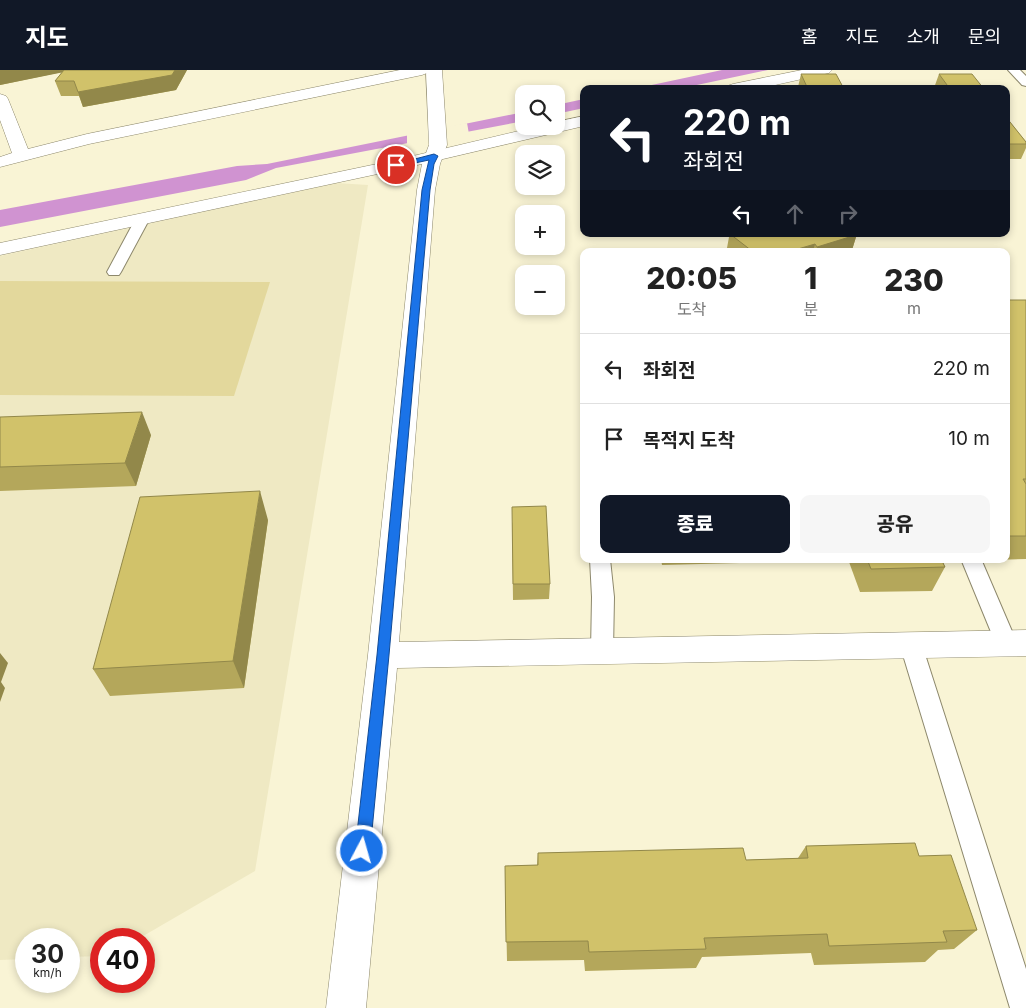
<!DOCTYPE html>
<html lang="ko">
<head>
<meta charset="utf-8">
<style>
  :root { --surface:#fff; --page:#f6f6f6; --text:#222; --muted:#767676; --line:#e0e0e0; --accent:#111827 }
  body { margin:0; font-family:Inter,"Noto Sans KR",sans-serif; background:var(--page); color:var(--text); height:100vh; display:flex; flex-direction:column; font-size:19px; white-space:nowrap }
  * { box-sizing:border-box; margin:0 }
  p { font-size:16px; color:var(--muted) }
  .icon { flex:none; width:28px; height:28px; fill:none; stroke:currentColor; stroke-width:2; stroke-linecap:round; stroke-linejoin:round }
  .map { position:relative; flex:1; overflow:hidden }
  .panel { position:absolute; left:580px; top:178px; width:430px; height:315px; display:flex; flex-direction:column; background:var(--surface); border-radius:10px; box-shadow:0 2px 8px #0003 }
  .panel>* { flex:none }
  .banner { position:absolute; left:580px; top:15px; width:430px; height:152px; border-radius:10px; box-shadow:0 2px 8px #0003; background:#111827; color:#fff; overflow:hidden }
  .tools { position:absolute; left:515px; top:15px; display:grid; gap:10px }
  .tools a { display:grid; place-items:center; width:50px; height:50px; border-radius:10px; background:var(--surface); box-shadow:0 2px 8px #0003; font-size:25px }
  .speed { position:absolute; left:15px; top:858px; display:flex; gap:10px; font-size:25px; font-weight:700; text-align:center }
  .speed>* { display:grid; place-content:center; width:65px; height:65px; border-radius:50%; background:var(--surface); box-shadow:0 2px 8px #0003; line-height:1 }
  .speed small { font-size:12px; font-weight:400 }
  .speed .limit { border:8px solid #d22; background:#fff; color:#111 }
  .pin { position:absolute; display:grid; place-items:center; width:42px; height:42px; color:#fff; margin:-21px; border:2px solid #fff; border-radius:50%; box-shadow:0 1px 5px #0007 }
  .me { position:absolute; width:55px; margin:-28px; rotate:6deg; stroke-linejoin:round; filter:drop-shadow(0 0 4px #0008) }
  .turn { display:flex; align-items:center; gap:18px; height:105px; padding:0 20px; font-size:22px }
  .turn .icon { width:65px; height:65px; stroke-width:2.5 }
  .turn b { display:block; font-size:35px; line-height:42px }
  .lanes { display:flex; align-items:center; height:48px; padding:0 20px; background:#0003; justify-content:center; gap:25px; direction:ltr }
  .lanes .off { opacity:.35 }
  .eta { display:flex; justify-content:space-evenly; align-items:center; height:85px; text-align:center }
  .eta b { font-size:30px; font-weight:800; line-height:35px }
  .button { display:flex; gap:10px; margin-top:auto; padding:10px 20px }
  .button a { flex:1; height:58px; border-radius:10px; background:var(--accent); color:#fff; font-size:20px; font-weight:800; line-height:58px; text-align:center }
  .button a+a { background:var(--page); color:var(--text) }
  ul { padding:0; list-style:none }
  li { display:flex; align-items:center; gap:15px; height:70px; padding:0 20px; border-top:1px solid var(--line) }
  li div { flex:1 }
  li b { display:block; font-size:19px }
  li em { font-style:normal }
  header { display:flex; align-items:center; gap:30px; box-sizing:border-box; height:70px; padding:0 25px; background:var(--accent); color:#fff }
  header strong { font-size:24px }
  nav { display:flex; gap:28px; margin-inline-start:auto; font-size:18px }
  .map>svg:first-child { display:block }
  .built { fill:#efe9c3 }
  .green { fill:#e3d89c }
  .water { fill:#d093d1 }
  .pier { fill:#f9f4d5 }
  .lines { fill:none; stroke-linecap:round; stroke-linejoin:round }
  .lane-casing { stroke:#8d886c; stroke-width:2 }
  .street-casing { stroke:#8d886c; stroke-width:1 }
  .secondary-casing { stroke:#8d886c; stroke-width:1 }
  .lane { fill:#fff; fill-rule:evenodd }
  .street { fill:#fff; fill-rule:evenodd }
  .secondary { fill:#fff; fill-rule:evenodd }
  .wall { fill:#b4a75b }
  .shaded-wall { fill:#92884a }
  .building { fill:#d1c26a; stroke:#92884a }
  .route { fill:#1a73e8; stroke:#114b97 }
</style>
</head>
<body>
<header>
<strong>지도</strong>
<nav><a>홈</a><a>지도</a><a>소개</a><a>문의</a></nav>
</header>
<div class="map">
<svg width="1026" height="938" viewBox="0 0 1026 938">
  <rect width="100%" height="100%" fill="#f9f4d5"/>
  <path class="built" d="M 336,113 L 368,115 L 255,801 L 138,869 L 101,869 L 101,886 L 69,887 L 69,869 L 26,869 L 26,889 L 0,890 L 0,186 Z"/>
  <path class="green" d="M 0,211 L 270,212 L 234,326 L 0,325 Z"/>
  <path class="water" d="M 722,0 L 768,0 L 678,19 L 633,19 Z
    M 584,29 L 584,38 L 556,44 L 556,35 Z
    M 524,42 L 524,51 L 276,98 L 246,110 L 0,157 L 0,140 L 237,96 L 267,94 Z"/>
  <path class="pier" d="M 467,53 L 469,64 L 407,76 L 407,64 Z"/>
  <g class="lines">
    <defs>
      <path id="lane" d="M 1008,0 L 1020,0 L 1026,6 L 1026,16 L 1022,15 Z
        M 143,144 L 150,148 L 121,202 L 119,205 L 109,205 L 107,202 L 136,148 Z
        M 590,489 L 610,489 L 614,527 L 613,581 L 610,588 L 602,590 L 594,588 L 591,581 L 592,527 Z
        M 961,489 L 981,489 L 1017,573 L 1014,579 L 1006,582 L 998,579 Z
        M 911,566 L 919,569 L 922,575 L 1026,899 L 1026,938 L 1010,938 L 900,575 L 903,569 Z"/>
      <path id="street" d="M 400,0 L 430,0 L 427,3 L 422,5 L 89,74 L 0,97 L 0,87 L 12,83 L 0,50 L 0,24 L 6,26 L 8,29 L 28,79 L 87,64 Z
        M 802,0 L 832,0 L 829,3 L 757,19 L 725,19 L 727,16 L 733,14 Z
        M 584,46 L 584,56 L 396,100 L 0,185 L 0,173 L 396,90 L 540,56 L 556,56 L 556,52 Z"/>
      <path id="secondary" d="M 426,0 L 442,0 L 447,75 L 440,94 L 435,120 L 399,572 L 1026,560 L 1026,586 L 397,598 L 366,938 L 326,938 L 368,585 L 417,120 L 422,94 L 429,75 Z"/>
    </defs>
    <use href="#lane" class="lane-casing"/>
    <use href="#street" class="street-casing"/>
    <use href="#secondary" class="secondary-casing"/>
    <use href="#lane" class="lane"/>
    <use href="#street" class="street"/>
    <use href="#secondary" class="secondary"/>
  </g>
  <path class="wall" d="M 0,0 L 187,0 L 176,20 L 83,37 L 79,26 L 61,26 L 55,11 L 62,2 L 0,15 Z
    M 801,4 L 844,19 L 798,19 L 798,17 Z
    M 939,4 L 984,19 L 935,19 L 934,18 Z
    M 1006,47 L 1026,72 L 1026,78 L 1021,89 L 1006,89 Z
    M 725,164 L 867,164 L 856,167 L 852,180 L 846,181 L 731,181 L 727,178 L 729,167 Z
    M 1006,230 L 1026,230 L 1026,489 L 993,490 L 988,489 L 1006,489 Z
    M 0,347 L 151,365 L 136,416 L 0,421 Z
    M 268,450 L 244,618 L 110,626 L 93,599 Z
    M 512,452 L 550,514 L 549,529 L 513,530 Z
    M 661,489 L 741,489 L 740,493 L 662,495 Z
    M 803,489 L 960,489 L 959,489 L 942,490 L 945,497 L 932,521 L 860,522 L 849,492 L 805,493 Z
    M 806,776 L 919,786 L 977,860 L 954,879 L 938,880 L 925,892 L 814,895 L 811,883 L 702,887 L 696,898 L 585,901 L 584,890 L 507,891 L 505,796 L 537,795 L 538,783 L 746,790 L 798,788 Z"/>
  <path class="shaded-wall" d="M 0,0 L 74,0 L 0,15 Z
    M 175,0 L 187,0 L 176,20 L 83,37 L 78,22 Z
    M 843,164 L 867,164 L 856,167 L 852,180 L 846,181 L 816,181 L 817,177 Z
    M 815,174 L 813,181 L 791,181 Z
    M 142,342 L 151,365 L 136,416 L 125,393 Z
    M 260,421 L 268,450 L 244,618 L 233,591 Z
    M 0,583 L 8,593 L 1,612 L 5,618 L 0,632 Z"/>
  <path class="building" d="M 64,0 L 175,0 L 172,5 L 78,22 L 74,11 L 55,11 Z
    M 801,4 L 836,4 L 844,19 L 808,19 Z
    M 939,4 L 972,4 L 984,19 L 950,19 Z
    M 1006,47 L 1026,72 L 1026,74 L 1006,74 Z
    M 730,164 L 855,164 L 856,165 L 817,177 L 815,174 L 791,181 L 752,181 Z
    M 1006,230 L 1026,230 L 1026,409 L 1023,409 L 1026,414 L 1026,466 L 1006,466 Z
    M 142,342 L 125,393 L 0,397 L 0,347 Z
    M 260,421 L 233,591 L 93,599 L 140,427 Z
    M 546,436 L 550,514 L 513,514 L 512,437 Z
    M 867,489 L 941,489 L 945,497 L 871,499 Z
    M 915,773 L 919,786 L 951,785 L 977,860 L 943,861 L 947,872 L 829,876 L 827,864 L 704,868 L 706,879 L 589,882 L 588,871 L 506,872 L 505,796 L 538,795 L 538,783 L 743,778 L 746,790 L 808,788 L 806,776 Z"/>
  <path class="route" d="M 434,84 L 438,86 L 434,94 L 430,120 L 389,585 L 370,781 L 368,786 L 362,788 L 357,786 L 355,781 L 377,585 L 422,120 L 429,90 L 396,97 L 392,95 Z"/>
</svg>
<div class="tools">
<a><svg class="icon" aria-label="search" viewBox="0 0 24 24"><circle cx="10" cy="10" r="6"/><path d="M15 15l6 6"/></svg></a>
<a><svg class="icon" aria-label="layers" viewBox="0 0 24 24"><path d="M12 4l9 5-9 5-9-5zM3 14l9 5 9-5"/></svg></a>
<a>+</a>
<a>−</a>
</div>
<div class="speed"><div>30<small>km/h</small></div><div class="limit">40</div></div>
<div class="pin" style="left:396px;top:95px;background:#d93025"><svg class="icon" aria-label="arrive" viewBox="0 0 24 24"><path d="M6 21V4h12l-3 4 3 4H6"/></svg></div>
<svg class="me" style="left:362px;top:781px" viewBox="-20 -20 40 40"><circle r="17" fill="#1a73e8" stroke="#fff" stroke-width="3"/><path d="M0-11L8 9 0 5-8 9z" fill="#fff"/></svg>
<div class="banner">
<div class="turn"><svg class="icon" aria-label="left" viewBox="0 0 24 24"><path d="M17 20v-9H6M10 6l-5 5 5 5"/></svg><div><b>220 m</b>좌회전</div></div>
<div class="lanes"><svg class="icon" aria-label="left" viewBox="0 0 24 24"><path d="M17 20v-9H6M10 6l-5 5 5 5"/></svg><svg class="icon off" aria-label="ahead" viewBox="0 0 24 24"><path d="M12 20V5M6 11l6-6 6 6"/></svg><svg class="icon off" aria-label="right" viewBox="0 0 24 24"><path d="M7 20v-9h11M14 6l5 5-5 5"/></svg></div>
</div>
<section class="panel">
<div class="eta">
<div><b>20:05</b><p>도착</p></div>
<div><b>1</b><p>분</p></div>
<div><b>230</b><p>m</p></div>
</div>
<ul>
<li><svg class="icon" aria-label="left" viewBox="0 0 24 24"><path d="M17 20v-9H6M10 6l-5 5 5 5"/></svg><div><b>좌회전</b></div><em>220 m</em></li>
<li><svg class="icon" aria-label="arrive" viewBox="0 0 24 24"><path d="M6 21V4h12l-3 4 3 4H6"/></svg><div><b>목적지 도착</b></div><em>10 m</em></li>
</ul>
<div class="button"><a>종료</a><a>공유</a></div>
</section>
</div>
</body>
</html>
